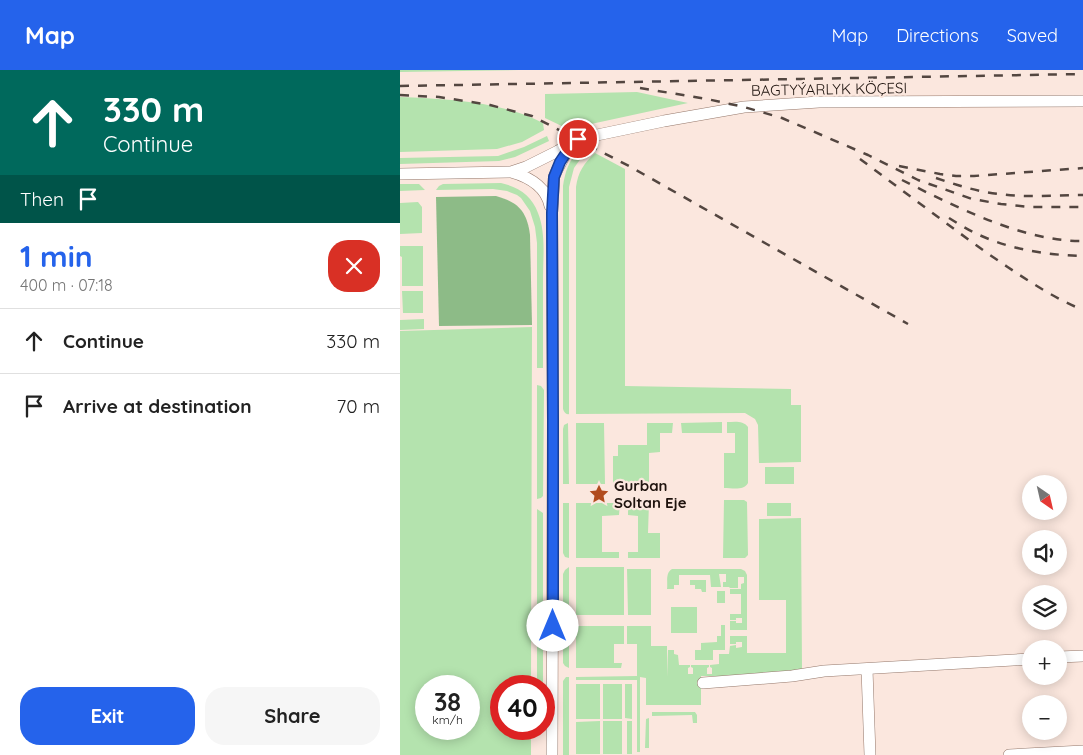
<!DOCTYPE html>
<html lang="en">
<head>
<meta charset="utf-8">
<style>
  :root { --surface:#fff; --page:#f6f6f6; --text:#222; --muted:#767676; --line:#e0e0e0; --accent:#2563eb }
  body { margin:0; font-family:Quicksand,sans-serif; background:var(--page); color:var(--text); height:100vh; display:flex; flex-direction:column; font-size:19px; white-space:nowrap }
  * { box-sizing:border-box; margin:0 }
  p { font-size:16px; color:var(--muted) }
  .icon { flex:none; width:28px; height:28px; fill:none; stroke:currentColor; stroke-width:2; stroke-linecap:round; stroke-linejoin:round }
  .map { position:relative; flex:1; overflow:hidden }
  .sheet { display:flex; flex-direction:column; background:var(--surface); width:400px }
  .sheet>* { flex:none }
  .guide { background:#00695c; color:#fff; overflow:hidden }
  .needle { width:32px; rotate:146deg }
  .fabs { position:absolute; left:622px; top:405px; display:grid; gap:10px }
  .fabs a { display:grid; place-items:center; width:45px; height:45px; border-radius:50%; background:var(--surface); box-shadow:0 2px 12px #0003; font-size:25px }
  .speed { position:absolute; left:15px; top:605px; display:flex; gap:10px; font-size:25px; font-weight:700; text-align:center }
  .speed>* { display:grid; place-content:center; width:65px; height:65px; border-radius:50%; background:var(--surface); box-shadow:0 2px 12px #0003; line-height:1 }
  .speed small { font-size:12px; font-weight:400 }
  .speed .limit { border:8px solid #d22; background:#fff; color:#111 }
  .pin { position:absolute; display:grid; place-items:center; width:42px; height:42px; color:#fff; margin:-21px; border:2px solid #fff; border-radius:50%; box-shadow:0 1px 5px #0007 }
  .me { position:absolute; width:55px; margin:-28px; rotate:0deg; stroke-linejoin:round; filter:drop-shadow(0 0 4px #0008) }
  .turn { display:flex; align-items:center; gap:18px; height:105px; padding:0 20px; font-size:22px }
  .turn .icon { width:65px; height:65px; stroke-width:2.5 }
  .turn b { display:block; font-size:35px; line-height:42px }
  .then { display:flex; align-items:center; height:48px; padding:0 20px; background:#0003; gap:10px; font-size:19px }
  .round { display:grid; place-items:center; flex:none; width:52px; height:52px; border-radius:20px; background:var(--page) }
  .overview { display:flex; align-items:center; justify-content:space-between; height:85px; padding:0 20px }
  h1 { font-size:30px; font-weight:800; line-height:38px; color:var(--accent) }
  .action { display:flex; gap:10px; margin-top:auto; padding:10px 20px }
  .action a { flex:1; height:58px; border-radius:20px; background:var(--accent); color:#fff; font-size:20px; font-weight:800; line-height:58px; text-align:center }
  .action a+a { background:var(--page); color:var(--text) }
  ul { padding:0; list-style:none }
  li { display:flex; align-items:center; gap:15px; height:65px; padding:0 20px; border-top:1px solid var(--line) }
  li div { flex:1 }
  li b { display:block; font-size:19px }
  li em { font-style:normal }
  header { display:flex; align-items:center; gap:30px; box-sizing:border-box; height:70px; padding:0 25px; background:var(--accent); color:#fff }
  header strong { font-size:24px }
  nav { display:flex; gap:28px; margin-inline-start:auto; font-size:18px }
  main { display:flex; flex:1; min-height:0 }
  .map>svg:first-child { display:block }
  .green { fill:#b4e3ae; fill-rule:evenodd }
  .forest { fill:#8dbb87 }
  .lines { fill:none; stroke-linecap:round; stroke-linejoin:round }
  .minor-casing { stroke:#95786b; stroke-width:12 }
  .minor { stroke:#fff; stroke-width:11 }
  .rail { stroke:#534640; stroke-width:2.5; stroke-dasharray:9 9; stroke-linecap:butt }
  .route-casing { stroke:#184099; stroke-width:12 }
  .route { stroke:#2563eb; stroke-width:9 }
  .labels { text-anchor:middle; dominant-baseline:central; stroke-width:4.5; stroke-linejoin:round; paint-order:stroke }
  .street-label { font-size:15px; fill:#1e130e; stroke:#fbe7de }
  .poi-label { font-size:15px; font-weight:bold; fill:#1e130e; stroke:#fbe7de; text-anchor:start }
</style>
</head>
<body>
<header>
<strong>Map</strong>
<nav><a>Map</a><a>Directions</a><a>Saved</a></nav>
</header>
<main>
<section class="sheet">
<div class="guide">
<div class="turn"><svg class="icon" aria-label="ahead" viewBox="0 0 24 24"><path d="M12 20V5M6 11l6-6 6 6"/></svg><div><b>330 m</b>Continue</div></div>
<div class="then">Then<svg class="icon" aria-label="arrive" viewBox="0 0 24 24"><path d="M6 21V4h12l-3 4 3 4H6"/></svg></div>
</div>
<div class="overview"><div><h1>1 min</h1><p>400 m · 07:18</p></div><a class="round" style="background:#d93025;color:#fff"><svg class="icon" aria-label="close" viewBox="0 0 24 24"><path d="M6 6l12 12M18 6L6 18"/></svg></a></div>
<ul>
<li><svg class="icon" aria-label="ahead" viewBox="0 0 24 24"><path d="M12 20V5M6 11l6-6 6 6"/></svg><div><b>Continue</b></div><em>330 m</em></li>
<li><svg class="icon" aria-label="arrive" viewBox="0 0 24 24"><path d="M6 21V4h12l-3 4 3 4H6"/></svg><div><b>Arrive at destination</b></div><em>70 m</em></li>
</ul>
<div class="action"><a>Exit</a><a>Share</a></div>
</section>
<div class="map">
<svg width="683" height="685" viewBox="0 0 683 685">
  <rect width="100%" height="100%" fill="#fbe7de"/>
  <path class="green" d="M 0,0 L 119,0 L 0,2 Z
    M 237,22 L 288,33 L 168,59 L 145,48 L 145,24 Z
    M 0,27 C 47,29 101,31 143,53 L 144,60 L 122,72 L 97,79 L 0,82 Z
    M 147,66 L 149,71 L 115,87 L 99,91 L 0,94 L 0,88 L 98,86 L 124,77 Z
    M 179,80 L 184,84 L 174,98 L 169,117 L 169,344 C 166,345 164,342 163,339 L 163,116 C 165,102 169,90 179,80 Z
    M 195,83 L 225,99 L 225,316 L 391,319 L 391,335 L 401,335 L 401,392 L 359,393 L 358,355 L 355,349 L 345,343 L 176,344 L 176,117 C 178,102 184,93 195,83 Z
    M 101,113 C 119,117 132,126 138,143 C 146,163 143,187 143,208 C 143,238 143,268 143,298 L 137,298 L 137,173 L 135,157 L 130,141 L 121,128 L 117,125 L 107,121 L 93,119 L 36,120 L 39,116 L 43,114 Z
    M 0,114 L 19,114 L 25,120 L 0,121 Z
    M 18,132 L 22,137 L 22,163 L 0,164 L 0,133 Z
    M 0,176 L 23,176 L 23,216 L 2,216 L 2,187 L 0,186 Z
    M 2,221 L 23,221 L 23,243 L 3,243 Z
    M 24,249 L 24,259 L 0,260 L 0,250 Z
    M 132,257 L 131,616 L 101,616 L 101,659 L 131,659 L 131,685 L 0,685 L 0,261 ZM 26,616 L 69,616 L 69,659 L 26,659 Z
    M 137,315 L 141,316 L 144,320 L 143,426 L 141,428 L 137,429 Z
    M 322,352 L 322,363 L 282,363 L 281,353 Z
    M 327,352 C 334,352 343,350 348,357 L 348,413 C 344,421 332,418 324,418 L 324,383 L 335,383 L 335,363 L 327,363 Z
    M 168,353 L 169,414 L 163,414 L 163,359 L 164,355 Z
    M 176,353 L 204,353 L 205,414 L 176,414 Z
    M 247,353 L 273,353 L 272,363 L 260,363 L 260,382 L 249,383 L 249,412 L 246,412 L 246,414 L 213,414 L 213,386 L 218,386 L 218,375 L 247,375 Z
    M 365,397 L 394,397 L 394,414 L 365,414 Z
    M 324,430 L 344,430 L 347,432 L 348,485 L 345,488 L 323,488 Z
    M 163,433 L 169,433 L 169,488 L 165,487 L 163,483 Z
    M 176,433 L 220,433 L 219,445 L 202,446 L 202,482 L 219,482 L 219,488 L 176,488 Z
    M 228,433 L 249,433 L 248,463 L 260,463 L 260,488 L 228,488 L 228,482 L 238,482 L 238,446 L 228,445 Z
    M 367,433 L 391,433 L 391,446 L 367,446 Z
    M 137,439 L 143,443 L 143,547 L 140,550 L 137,550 Z
    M 401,448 L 402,600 L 347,606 L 301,606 L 301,635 L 246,635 L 246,608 L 240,607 L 240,682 L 237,682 L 237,610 L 176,610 L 176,607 L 237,606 L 237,574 L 227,574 L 227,556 L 251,556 L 251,576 L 267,576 L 267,607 L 268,580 L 274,580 L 274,584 L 278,585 L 279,595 L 290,595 L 290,597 L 288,598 L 288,604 L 293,604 L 293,598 L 291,597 L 291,595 L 309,595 L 309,597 L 307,598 L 307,604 L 312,604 L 312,598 L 310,597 L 310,595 L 319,594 L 319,584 L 329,584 L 330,576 L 336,575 L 336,578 L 342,577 L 342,572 L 336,572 L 336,574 L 330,574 L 330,566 L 347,566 L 347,583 L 386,583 L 386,530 L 359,530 L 359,449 Z
    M 169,497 L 169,545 L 163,545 L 163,504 L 165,500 Z
    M 176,497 L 224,497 L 224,545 L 176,545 Z
    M 227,499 L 251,499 L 251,545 L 228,545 Z
    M 272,499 L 341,499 L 345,501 L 347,505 L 347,560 L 330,560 L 330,551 L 336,551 L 336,553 L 342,553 L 342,548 L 336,548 L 336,550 L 330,550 L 330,544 L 341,544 L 341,524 L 330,524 L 330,519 L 341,519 L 341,514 L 344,513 L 344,507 L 338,507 L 338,518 L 330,518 L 329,517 L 323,517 L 323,512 L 326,512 L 326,504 L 319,504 L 321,517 L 311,517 L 310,505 L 279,505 L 279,515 L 274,515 L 274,519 L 267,519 C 268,513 265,503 272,499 Z
    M 290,510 L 306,510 L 306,522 L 302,522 L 301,519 L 295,519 L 295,515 L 290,515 Z
    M 317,521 L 325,521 L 325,533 L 317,533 Z
    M 271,537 L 297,537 L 297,563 L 271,563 Z
    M 321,555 L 325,555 L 325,580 L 313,580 L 313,590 L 295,590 L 295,580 L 301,580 L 301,573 L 317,572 L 317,566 L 321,566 Z
    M 163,556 L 169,556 L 169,598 L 165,596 L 163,593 Z
    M 176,556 L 224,556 L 224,574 L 214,574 L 214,593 L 222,593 L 221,598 L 176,598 Z
    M 137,562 L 141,563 L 143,565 L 143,616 L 137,616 Z
    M 166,607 L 169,607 L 169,685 L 163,685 L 163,611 Z
    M 176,614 L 200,614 L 200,649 L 176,649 Z
    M 203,614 L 222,614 L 222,649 L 203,649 Z
    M 225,614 L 232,614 L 232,649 L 225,648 Z
    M 252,642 L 295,642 L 297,645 L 297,653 L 293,653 L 292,645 L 252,646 Z
    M 249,648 L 249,678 L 245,678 L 246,649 Z
    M 200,651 L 200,684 L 176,684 L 176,652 Z
    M 203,651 L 222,651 L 222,684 L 203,684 Z
    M 227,651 L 232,651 L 232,684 L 227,684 Z"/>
  <path class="forest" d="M 96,126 C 118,132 127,141 130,165 L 132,255 L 39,256 L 36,127 Z"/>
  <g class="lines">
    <defs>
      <path id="minor" d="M 111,102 L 126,97 L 158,81 L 178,69 L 264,51 L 344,37 L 419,32 L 683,31
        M 0,104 L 111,102 C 129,107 146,116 150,136
        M 659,587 L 683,586
        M 467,599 L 470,685
        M 303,613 L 392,606 L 424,601 L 631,589
        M 152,685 L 153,349 L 152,143 L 154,107 L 157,100 L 166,83 L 178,69
        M 609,685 L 683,681"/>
    </defs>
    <use href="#minor" class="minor-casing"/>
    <use href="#minor" class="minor"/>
    <path class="rail" d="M 0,16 L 683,4
      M 240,18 L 307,29 L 344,37 L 382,48 L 468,85 L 518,110 L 572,129 L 601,134 L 630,137 L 683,137
      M 0,25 L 39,27 L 90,35 L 132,46 L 229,96 L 508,254
      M 460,89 C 502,120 544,152 587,183 C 618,204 649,226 683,240
      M 499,96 L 540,104 L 556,106 L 574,106 L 683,98
      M 536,108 C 557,115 578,122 600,124 C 628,128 656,125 683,125
      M 502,110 C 554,136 624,172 683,171
      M 549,148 C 557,153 565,158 573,162 C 607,179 645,185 683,186"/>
  </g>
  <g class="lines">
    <defs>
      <path id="route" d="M 153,556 L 153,349 L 152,143 L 154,107 L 160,92 L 166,83 L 178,69"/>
    </defs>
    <use href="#route" class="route-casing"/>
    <use href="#route" class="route"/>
  </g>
  <defs>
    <symbol id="sight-bare" viewBox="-9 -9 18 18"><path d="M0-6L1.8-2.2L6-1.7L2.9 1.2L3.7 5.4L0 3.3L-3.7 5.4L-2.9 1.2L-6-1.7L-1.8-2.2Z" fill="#b14c1e" stroke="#fbe7de" stroke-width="2.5" paint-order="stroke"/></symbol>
  </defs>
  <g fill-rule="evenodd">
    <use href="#sight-bare" x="185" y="410" width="28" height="28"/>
  </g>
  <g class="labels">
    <g class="street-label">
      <text transform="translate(429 19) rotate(-1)">BAGTYÝARLYK KÖÇESI</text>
    </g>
    <g class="poi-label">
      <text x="214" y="415">Gurban<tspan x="214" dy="17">Soltan Eje</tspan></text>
    </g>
  </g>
</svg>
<div class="fabs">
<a><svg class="needle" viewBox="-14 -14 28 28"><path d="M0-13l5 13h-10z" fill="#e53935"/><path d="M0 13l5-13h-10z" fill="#767676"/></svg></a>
<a><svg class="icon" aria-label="sound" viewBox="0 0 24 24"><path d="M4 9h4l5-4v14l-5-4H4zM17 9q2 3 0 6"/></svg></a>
<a><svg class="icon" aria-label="layers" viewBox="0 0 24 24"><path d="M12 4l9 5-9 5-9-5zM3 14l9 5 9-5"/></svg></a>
<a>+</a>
<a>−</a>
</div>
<div class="speed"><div>38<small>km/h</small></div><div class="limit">40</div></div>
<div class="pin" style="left:178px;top:69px;background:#d93025"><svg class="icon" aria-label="arrive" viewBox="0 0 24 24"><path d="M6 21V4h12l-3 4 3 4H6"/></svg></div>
<svg class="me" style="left:153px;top:556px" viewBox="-20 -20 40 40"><circle r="19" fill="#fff"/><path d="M0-13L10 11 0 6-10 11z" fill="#2563eb"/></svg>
</div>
</main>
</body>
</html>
